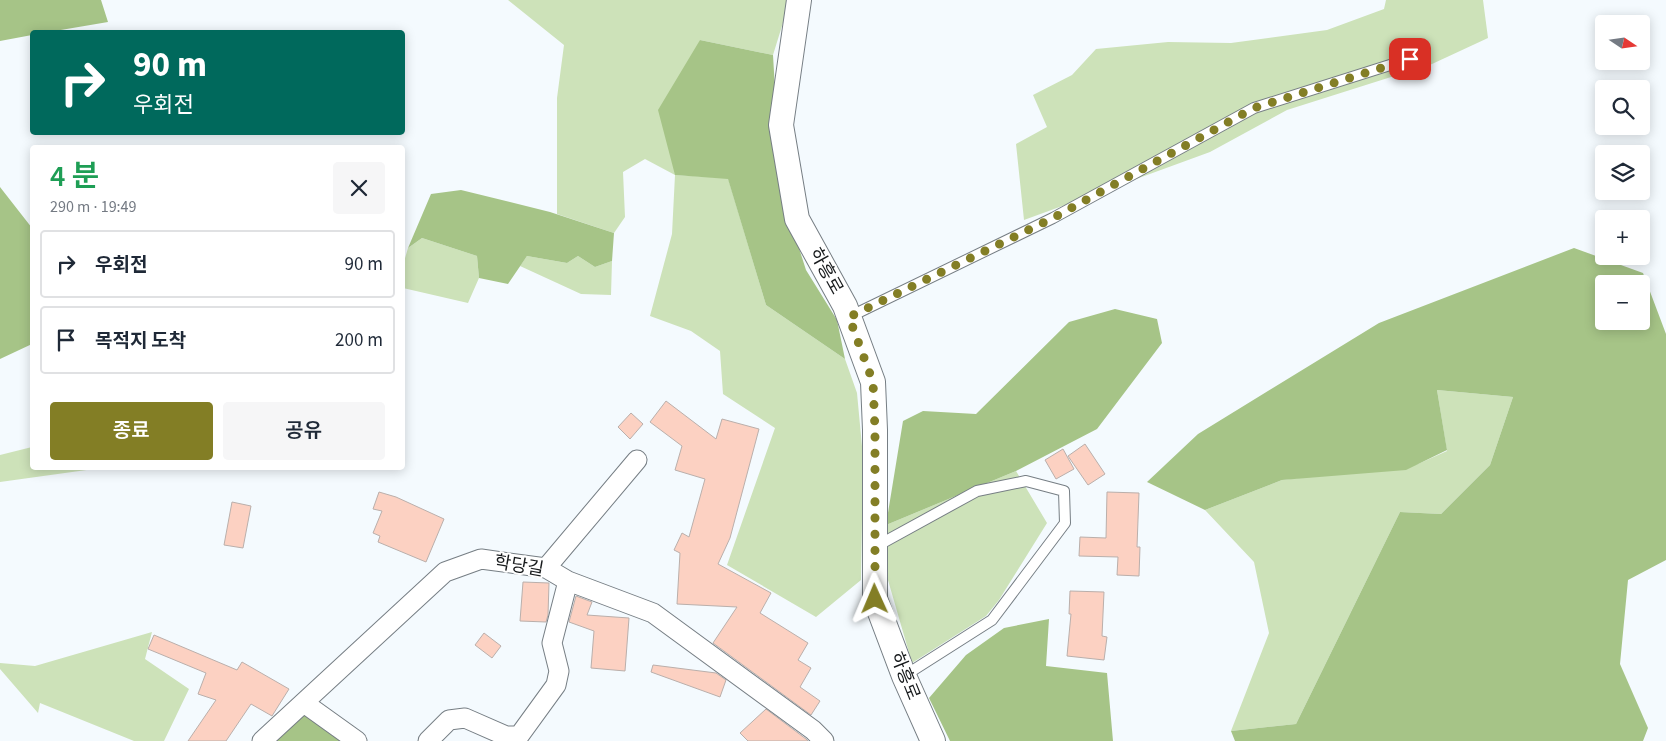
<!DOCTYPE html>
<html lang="ko">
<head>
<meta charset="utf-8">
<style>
  :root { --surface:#fff; --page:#f6f6f7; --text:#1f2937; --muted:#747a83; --line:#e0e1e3; --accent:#837e25 }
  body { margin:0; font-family:"Source Sans 3","Noto Sans KR",sans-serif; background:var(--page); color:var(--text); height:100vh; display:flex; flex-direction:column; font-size:19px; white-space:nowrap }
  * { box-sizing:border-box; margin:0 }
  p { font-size:16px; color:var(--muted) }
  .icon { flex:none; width:28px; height:28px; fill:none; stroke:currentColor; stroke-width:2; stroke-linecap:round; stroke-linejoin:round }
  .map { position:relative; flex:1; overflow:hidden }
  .drawer { position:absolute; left:30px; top:145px; width:375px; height:325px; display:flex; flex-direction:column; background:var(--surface); border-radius:5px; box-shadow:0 2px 12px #0003 }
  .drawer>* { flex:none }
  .banner { position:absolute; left:30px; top:30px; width:375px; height:105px; border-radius:5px; box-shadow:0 2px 12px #0003; background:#00695c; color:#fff; overflow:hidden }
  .needle { width:32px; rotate:103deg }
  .fabs { position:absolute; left:1595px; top:15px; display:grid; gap:10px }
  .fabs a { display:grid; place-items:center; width:55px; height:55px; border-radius:5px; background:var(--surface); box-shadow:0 2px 12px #0003; font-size:25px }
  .pin { position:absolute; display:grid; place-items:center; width:42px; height:42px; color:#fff; margin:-21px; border-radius:10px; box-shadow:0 2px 8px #0006 }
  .me { position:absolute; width:55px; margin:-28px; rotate:359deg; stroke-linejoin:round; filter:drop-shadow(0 0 4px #0008) }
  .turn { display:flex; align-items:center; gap:18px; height:105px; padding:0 20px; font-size:22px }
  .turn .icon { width:65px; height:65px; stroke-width:2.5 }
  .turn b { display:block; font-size:35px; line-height:42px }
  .round { display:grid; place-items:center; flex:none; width:52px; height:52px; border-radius:5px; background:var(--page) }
  .headline { display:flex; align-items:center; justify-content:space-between; height:85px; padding:0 20px }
  h1 { font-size:30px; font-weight:600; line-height:38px; color:#1e9e55 }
  .button { display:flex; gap:10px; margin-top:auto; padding:10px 20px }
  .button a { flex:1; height:58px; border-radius:5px; background:var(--accent); color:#fff; font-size:20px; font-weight:600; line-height:58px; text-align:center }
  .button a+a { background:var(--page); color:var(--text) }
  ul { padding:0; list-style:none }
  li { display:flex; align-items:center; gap:15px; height:68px; margin:0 10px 8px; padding:0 10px; border:2px solid var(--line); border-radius:5px }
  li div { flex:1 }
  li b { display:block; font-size:19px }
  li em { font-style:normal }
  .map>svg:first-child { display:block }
  .green { fill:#cde2b9 }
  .forest { fill:#a6c487; fill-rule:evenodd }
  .building { fill:#fcd1c2; stroke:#baafab }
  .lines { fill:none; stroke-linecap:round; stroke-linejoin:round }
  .service-casing { stroke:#767e84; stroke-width:12 }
  .minor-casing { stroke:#767e84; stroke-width:21 }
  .tertiary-casing { stroke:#767e84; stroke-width:26 }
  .service { stroke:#fff; stroke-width:10 }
  .minor { stroke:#fff; stroke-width:19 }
  .tertiary { stroke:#fff; stroke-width:24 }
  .route { stroke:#837e25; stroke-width:9; stroke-dasharray:0 16.2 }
  .labels { text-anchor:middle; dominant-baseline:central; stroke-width:4; stroke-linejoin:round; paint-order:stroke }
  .street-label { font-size:18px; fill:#16191b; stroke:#fff }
</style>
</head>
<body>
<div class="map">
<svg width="1666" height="741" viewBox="0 0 1666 741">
  <rect width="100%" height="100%" fill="#f4fafe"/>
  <path class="green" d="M 508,0 L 790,0 L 773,55 L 700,40 L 675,175 L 728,178 L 766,305 L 845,359 L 857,393 L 863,457 L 861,580 L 816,617 L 727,565 L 775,428 L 723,394 L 720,351 L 691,331 L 650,316 L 672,234 L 675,175 L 645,159 L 623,172 L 625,217 L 614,233 L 557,214 L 557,98 L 564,45 Z
    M 1386,0 L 1483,0 L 1488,38 L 1432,64 L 1287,110 L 1210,152 L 1024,220 L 1016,144 L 1047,127 L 1033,95 L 1072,75 L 1096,49 L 1168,42 L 1231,43 L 1327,30 L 1384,9 Z
    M 422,238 L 477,256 L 479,278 L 468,303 L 403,288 L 403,265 L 408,248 Z
    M 527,256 L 567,263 L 578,256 L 595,267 L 612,261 L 611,295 L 581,294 L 520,266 Z
    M 1437,390 L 1513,397 L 1490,465 L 1441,514 L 1400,512 L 1296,724 L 1231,731 L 1269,633 L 1254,562 L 1205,510 L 1282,480 L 1418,464 L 1447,451 Z
    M 32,447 L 32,468 L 101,468 L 0,482 L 0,455 Z
    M 1016,471 L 1047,523 L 999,600 L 986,616 L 912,663 L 881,556 L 886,525 Z
    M 152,632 L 145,659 L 189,689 L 164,741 L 134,741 L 40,703 L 38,713 L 0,669 L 0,663 L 35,666 Z"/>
  <path class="forest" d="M 0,0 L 101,0 L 108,22 L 49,32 L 32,32 L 32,35 L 0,41 Z
    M 700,40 L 773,55 L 781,192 L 806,270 L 837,320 L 845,359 L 766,305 L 728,179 L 675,175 L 658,110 Z
    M 0,187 L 32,228 L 32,344 L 0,359 Z
    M 461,190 L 550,212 L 614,233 L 612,261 L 595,267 L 578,256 L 567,263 L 527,256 L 508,284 L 479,278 L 477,256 L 422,238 L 408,248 L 431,194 Z
    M 1574,248 L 1643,273 L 1666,334 L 1666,560 L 1628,580 L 1620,664 L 1648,728 L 1643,741 L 1235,741 L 1231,731 L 1296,724 L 1400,512 L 1441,514 L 1490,465 L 1513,397 L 1437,390 L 1447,450 L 1406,470 L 1282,480 L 1205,510 L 1147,482 L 1198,434 L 1379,323 ZM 1604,284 L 1641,284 L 1641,321 L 1604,321 Z
    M 1115,309 L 1157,319 L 1162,343 L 1097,429 L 1016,471 L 886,525 L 903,421 L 923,411 L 976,414 L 1069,322 Z
    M 1049,619 L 1046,666 L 1107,673 L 1113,741 L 950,741 L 929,698 L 966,655 L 1004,628 Z
    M 304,712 L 346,741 L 275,741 Z"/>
  <path class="building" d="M 666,401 L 716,439 L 722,419 L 759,429 L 730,538 L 718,564 L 771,593 L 760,613 L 808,643 L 798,660 L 811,668 L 800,687 L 820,701 L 811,715 L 713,643 L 737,607 L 677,604 L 680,553 L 674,550 L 682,533 L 689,537 L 705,479 L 675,470 L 682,446 L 650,422 Z
    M 631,413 L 643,424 L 630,439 L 618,427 Z
    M 1085,444 L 1105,474 L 1088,485 L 1068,456 Z
    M 1063,449 L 1074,469 L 1056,479 L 1045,460 Z
    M 379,492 L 396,497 L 444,519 L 426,562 L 378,542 L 380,536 L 373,533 L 382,511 L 373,509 Z
    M 1107,492 L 1139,493 L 1137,547 L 1140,547 L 1139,576 L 1117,575 L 1118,557 L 1079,556 L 1080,537 L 1106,538 Z
    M 232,502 L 251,506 L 243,548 L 224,545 Z
    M 523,582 L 549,583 L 548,615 L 546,622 L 520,621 Z
    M 1070,591 L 1104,592 L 1102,636 L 1107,637 L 1104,660 L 1067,656 L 1071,614 L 1069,614 Z
    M 576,596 L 592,602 L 587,615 L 629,618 L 625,671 L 591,668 L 594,631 L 569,622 Z
    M 484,633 L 501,646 L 492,658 L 475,645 Z
    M 154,635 L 237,670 L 242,662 L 289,689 L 272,716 L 251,704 L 226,741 L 188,741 L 216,700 L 198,694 L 206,673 L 148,649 Z
    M 653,665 L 716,673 L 726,680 L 720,697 L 651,672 Z
    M 766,709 L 806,739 L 808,741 L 748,741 L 740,733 Z"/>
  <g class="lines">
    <defs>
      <path id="service" d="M 849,317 L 1053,218 L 1254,108 L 1409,59
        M 875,547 L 977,491 L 1026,481 L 1064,491 L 1065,523 L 992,620 L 904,676"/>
      <path id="minor" d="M 546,568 L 637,460
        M 304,703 L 357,741
        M 262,741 L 445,572 L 481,559 L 546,568 L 568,581 L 653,613 L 813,730 L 824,741
        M 428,741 L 449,720 L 465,718 L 506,736 L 519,736 L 556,685 L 559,671 L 552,643 L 568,581"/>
      <path id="tertiary" d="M 799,0 L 781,125 L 797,219 L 845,306 L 873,382 L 875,430 L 875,599 L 904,676 L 933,741"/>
    </defs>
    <use href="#service" class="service-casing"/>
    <use href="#minor" class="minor-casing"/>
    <use href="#tertiary" class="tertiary-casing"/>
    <use href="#service" class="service"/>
    <use href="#minor" class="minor"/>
    <use href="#tertiary" class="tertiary"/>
  </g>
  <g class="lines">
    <path class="route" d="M 875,599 L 875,430 L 873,382 L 849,317 L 1053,218 L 1254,108 L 1410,59"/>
  </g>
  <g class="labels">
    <g class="street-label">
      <text transform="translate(826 271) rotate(61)">하흥로</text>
      <text transform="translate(519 566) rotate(10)">학당길</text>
      <text transform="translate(905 676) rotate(68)">하흥로</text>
    </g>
  </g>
</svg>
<div class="fabs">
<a><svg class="needle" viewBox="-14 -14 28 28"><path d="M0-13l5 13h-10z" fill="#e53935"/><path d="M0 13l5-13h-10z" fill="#747a83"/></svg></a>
<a><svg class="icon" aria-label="search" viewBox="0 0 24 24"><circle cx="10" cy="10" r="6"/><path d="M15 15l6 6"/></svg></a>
<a><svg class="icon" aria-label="layers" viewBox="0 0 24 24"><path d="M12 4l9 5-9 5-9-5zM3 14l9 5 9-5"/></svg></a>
<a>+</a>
<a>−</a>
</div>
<div class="pin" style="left:1410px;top:59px;background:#d93025"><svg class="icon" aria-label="arrive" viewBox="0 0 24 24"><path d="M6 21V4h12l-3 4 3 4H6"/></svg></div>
<svg class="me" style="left:875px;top:599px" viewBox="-20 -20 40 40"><path d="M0-17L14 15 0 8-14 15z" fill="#837e25" stroke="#fff" stroke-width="4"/></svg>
<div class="banner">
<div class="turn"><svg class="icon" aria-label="right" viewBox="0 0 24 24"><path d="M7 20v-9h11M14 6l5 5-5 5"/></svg><div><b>90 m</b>우회전</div></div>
</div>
<section class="drawer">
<div class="headline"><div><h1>4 분</h1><p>290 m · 19:49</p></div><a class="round"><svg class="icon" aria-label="close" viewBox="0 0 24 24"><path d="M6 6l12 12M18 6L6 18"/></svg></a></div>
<ul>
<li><svg class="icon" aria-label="right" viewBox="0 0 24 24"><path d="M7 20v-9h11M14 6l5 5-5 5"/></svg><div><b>우회전</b></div><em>90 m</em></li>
<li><svg class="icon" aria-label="arrive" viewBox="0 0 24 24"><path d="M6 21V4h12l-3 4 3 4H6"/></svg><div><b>목적지 도착</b></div><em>200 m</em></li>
</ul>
<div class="button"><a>종료</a><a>공유</a></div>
</section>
</div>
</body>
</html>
